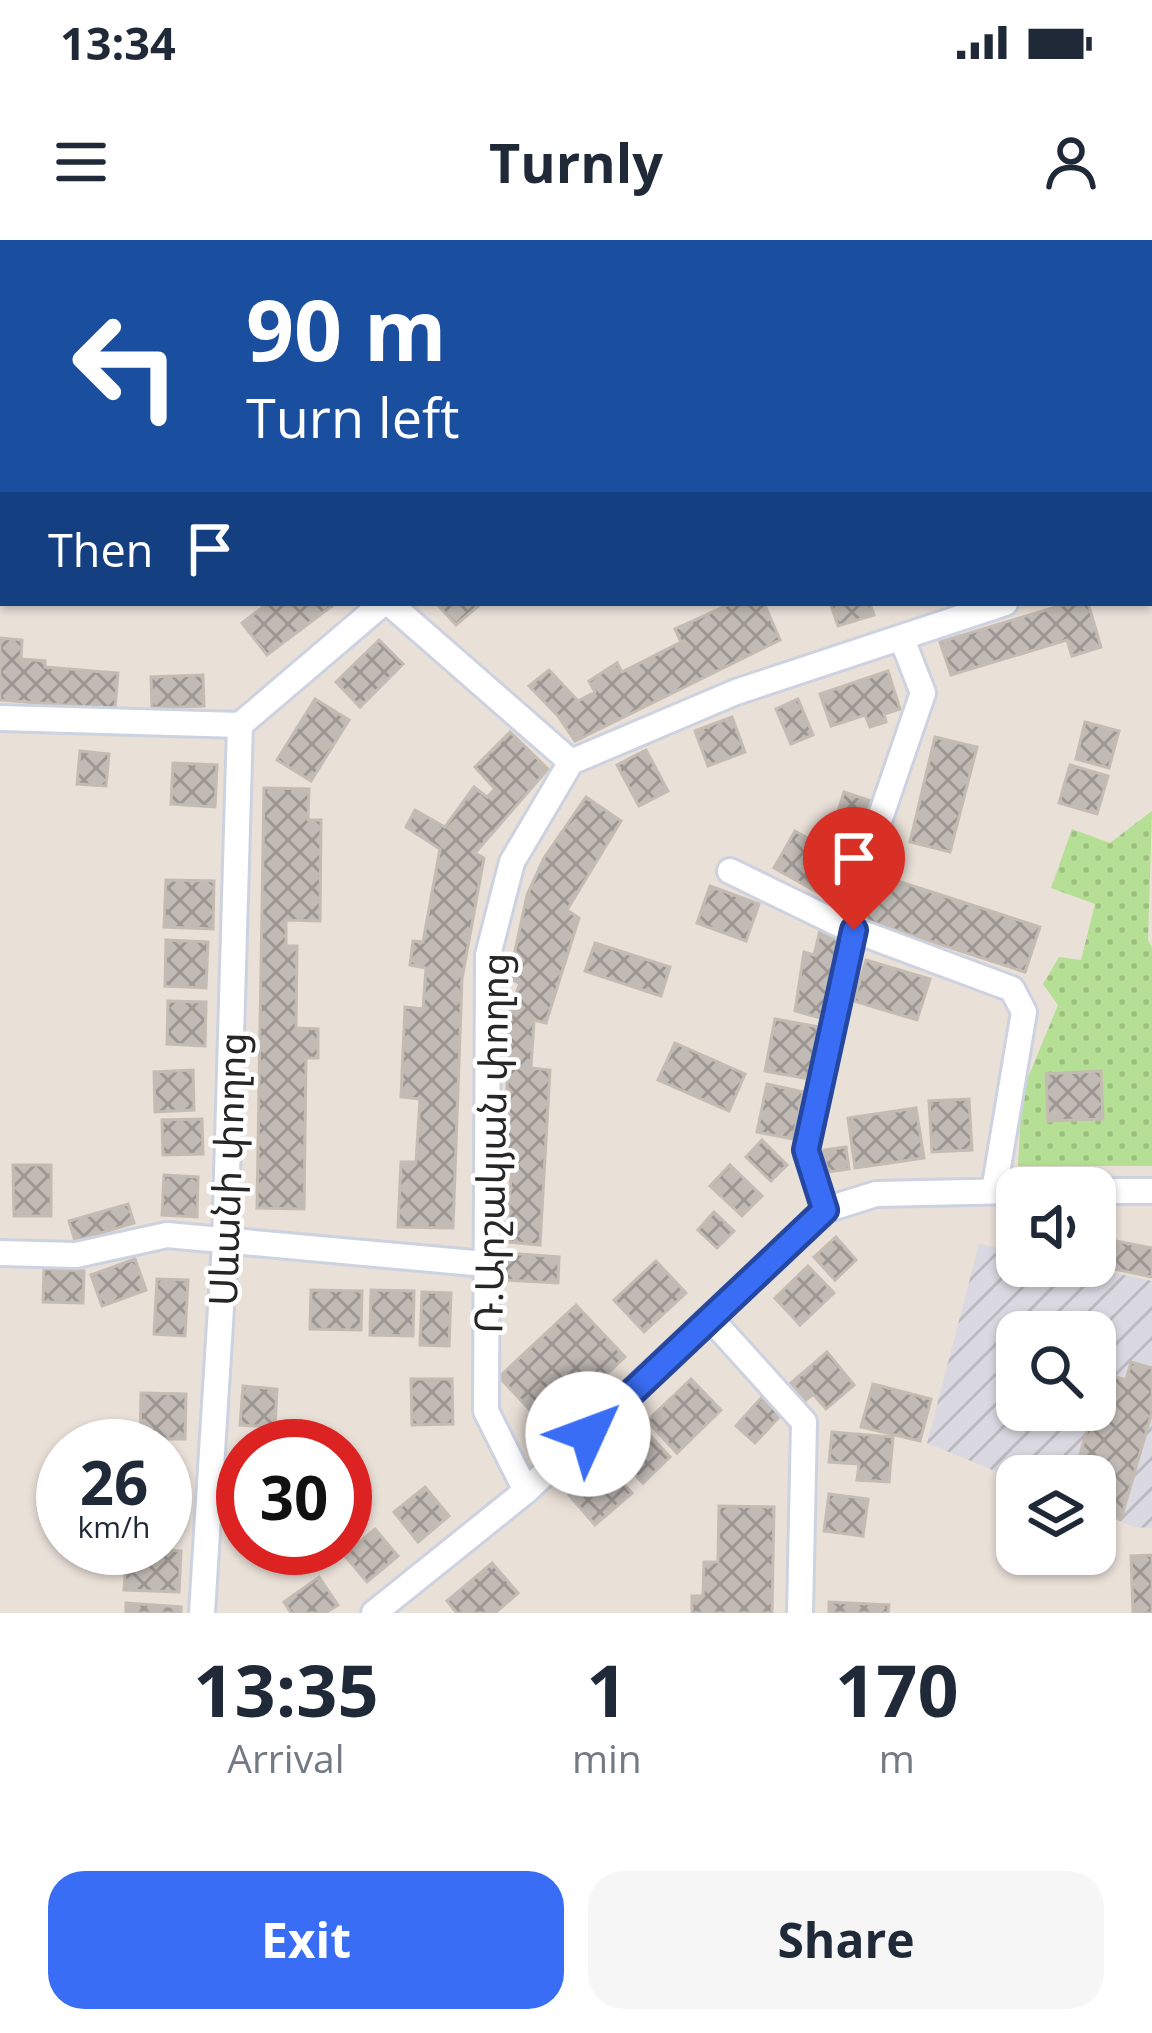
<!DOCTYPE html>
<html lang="en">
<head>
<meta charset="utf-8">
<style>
  :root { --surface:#fff; --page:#f6f6f7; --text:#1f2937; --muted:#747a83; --accent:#396df5 }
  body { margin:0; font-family:"Open Sans","Noto Sans Armenian",sans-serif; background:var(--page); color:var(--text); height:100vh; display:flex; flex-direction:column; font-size:45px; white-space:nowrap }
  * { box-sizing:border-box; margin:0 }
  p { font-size:39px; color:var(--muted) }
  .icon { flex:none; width:66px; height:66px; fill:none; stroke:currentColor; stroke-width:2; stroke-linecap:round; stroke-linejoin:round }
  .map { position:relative; height:1373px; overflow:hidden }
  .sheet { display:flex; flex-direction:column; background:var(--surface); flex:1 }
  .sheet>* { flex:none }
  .hud { position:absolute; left:0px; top:0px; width:1152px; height:366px; box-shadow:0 3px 9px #0004; background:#1a4fa0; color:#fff; overflow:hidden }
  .fabs { position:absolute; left:996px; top:927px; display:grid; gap:24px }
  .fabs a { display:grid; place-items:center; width:120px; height:120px; border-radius:24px; background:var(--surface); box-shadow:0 3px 9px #0004; font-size:60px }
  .speed { position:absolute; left:36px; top:1179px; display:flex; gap:24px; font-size:60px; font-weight:700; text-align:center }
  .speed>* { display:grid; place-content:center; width:156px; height:156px; border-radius:50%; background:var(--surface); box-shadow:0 3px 9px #0004; line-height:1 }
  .speed small { font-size:30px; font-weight:400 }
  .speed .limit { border:18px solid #d22; background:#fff; color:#111 }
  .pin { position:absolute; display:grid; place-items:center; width:102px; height:102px; color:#fff; margin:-123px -51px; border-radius:50% 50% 50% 0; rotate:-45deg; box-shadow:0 0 12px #0007 }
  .pin .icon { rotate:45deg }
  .me { position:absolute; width:132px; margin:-66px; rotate:47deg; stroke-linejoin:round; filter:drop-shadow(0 0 9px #0008) }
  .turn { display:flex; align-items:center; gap:42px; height:252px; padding:0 48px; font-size:54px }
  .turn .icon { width:156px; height:156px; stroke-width:2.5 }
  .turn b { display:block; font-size:84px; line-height:102px }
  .then { display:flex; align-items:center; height:114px; padding:0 48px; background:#0003; gap:24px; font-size:45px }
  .eta { display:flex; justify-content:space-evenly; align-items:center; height:204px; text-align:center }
  .eta b { font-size:72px; font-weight:700; line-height:84px }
  .cta { display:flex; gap:24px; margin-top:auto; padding:24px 48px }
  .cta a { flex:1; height:138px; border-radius:36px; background:var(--accent); color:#fff; font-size:48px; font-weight:700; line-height:138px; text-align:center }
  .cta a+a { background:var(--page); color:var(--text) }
  .status { display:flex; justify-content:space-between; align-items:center; height:84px; padding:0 60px; background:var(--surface); direction:ltr }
  .status svg { height:33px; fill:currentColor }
  header { display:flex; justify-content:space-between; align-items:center; height:156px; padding:0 48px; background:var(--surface); font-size:54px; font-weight:700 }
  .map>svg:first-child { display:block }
  .industrial { fill:url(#industrial-furrows); fill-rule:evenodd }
  .grass { fill:url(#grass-dots) }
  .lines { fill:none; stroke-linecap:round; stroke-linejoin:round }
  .canal { stroke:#6bd4eb; stroke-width:27 }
  .building { fill:url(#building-cross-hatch); stroke:#c4bcb2; stroke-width:3 }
  .minor-casing { stroke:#cdd2e0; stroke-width:30 }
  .minor { stroke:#fff; stroke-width:24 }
  .route-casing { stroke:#25479f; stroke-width:30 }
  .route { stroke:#396df5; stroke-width:21 }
  .labels { text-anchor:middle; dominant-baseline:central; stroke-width:9; stroke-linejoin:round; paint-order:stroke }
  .street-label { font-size:39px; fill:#262626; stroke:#fff }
</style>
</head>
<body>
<div class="status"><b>13:34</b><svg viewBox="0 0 49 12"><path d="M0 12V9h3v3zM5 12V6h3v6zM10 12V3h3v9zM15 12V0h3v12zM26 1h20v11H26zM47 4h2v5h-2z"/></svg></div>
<header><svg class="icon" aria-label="menu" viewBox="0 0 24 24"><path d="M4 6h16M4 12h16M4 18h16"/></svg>Turnly<svg class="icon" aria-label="person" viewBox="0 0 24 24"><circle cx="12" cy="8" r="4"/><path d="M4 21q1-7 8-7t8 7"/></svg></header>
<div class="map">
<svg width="1152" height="1373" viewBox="0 0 1152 1373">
  <defs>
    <pattern id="industrial-furrows" width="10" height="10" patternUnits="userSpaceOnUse" patternTransform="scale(3)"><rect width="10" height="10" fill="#dad9e1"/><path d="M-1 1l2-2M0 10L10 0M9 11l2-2" fill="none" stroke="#bbbac1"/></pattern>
    <pattern id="grass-dots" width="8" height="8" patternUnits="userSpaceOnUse" patternTransform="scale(3)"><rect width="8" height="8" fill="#b5df94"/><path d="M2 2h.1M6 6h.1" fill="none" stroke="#9cbf7f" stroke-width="1.8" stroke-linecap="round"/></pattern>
    <pattern id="building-cross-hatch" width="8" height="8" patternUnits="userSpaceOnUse" patternTransform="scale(3)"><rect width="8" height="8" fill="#c1bab5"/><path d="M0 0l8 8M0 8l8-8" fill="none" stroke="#9d9793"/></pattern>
  </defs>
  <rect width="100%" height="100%" fill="#e9e0d8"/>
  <path class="industrial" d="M 979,1004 L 1017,1012 L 1017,1026 L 1080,1026 L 1152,1041 L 1152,1288 L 1134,1287 L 1095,1271 L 1095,1236 L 1017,1236 L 1017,1240 L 927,1203 ZM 1017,1092 L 1095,1092 L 1095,1170 L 1017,1170 Z"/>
  <path class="grass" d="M 1152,571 L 1148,700 L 1152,708 L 1152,926 L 1018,926 L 1022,852 L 1058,765 L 1043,744 L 1059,717 L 1081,720 L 1095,664 L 1051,648 L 1072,589 L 1110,603 Z"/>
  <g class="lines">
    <path class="canal" d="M 342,3 L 351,0
      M 0,148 L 3,148"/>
  </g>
  <path class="building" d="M 268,363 L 336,363 L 267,415 L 242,383 Z
    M 436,363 L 482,363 L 456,385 Z
    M 732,363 L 764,363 L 780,400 L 575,501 L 558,476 L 529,446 L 549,430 L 578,461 L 595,452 L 589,441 L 617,423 L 622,432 L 681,402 L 675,389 Z
    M 830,363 L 870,363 L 874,375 L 838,386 Z
    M 1088,363 L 1101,407 L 1072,416 L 1067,400 L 951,435 L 940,402 L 1069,363 Z
    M 0,398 L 22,400 L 21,419 L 45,421 L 45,427 L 118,433 L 115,469 L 0,460 Z
    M 379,400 L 403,424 L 360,467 L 336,442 Z
    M 888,431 L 900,469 L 884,474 L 886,482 L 870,487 L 865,475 L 831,486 L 820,454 Z
    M 203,435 L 204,466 L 152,468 L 151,437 Z
    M 315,459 L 349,480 L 311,541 L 277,520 Z
    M 798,459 L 813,495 L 791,504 L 776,469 Z
    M 732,477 L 745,512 L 708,526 L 695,491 Z
    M 1085,482 L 1119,491 L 1109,528 L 1076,519 Z
    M 510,492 L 548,529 L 475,613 L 484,618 L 462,739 L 453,988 L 398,987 L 401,922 L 416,922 L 420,859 L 401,857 L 405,767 L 423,769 L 426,728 L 410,725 L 413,701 L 423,702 L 440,609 L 406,587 L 415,570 L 445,587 L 474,547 L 487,557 L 495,549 L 475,527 Z
    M 935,497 L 977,507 L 950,612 L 910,602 Z
    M 646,510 L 668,551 L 639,566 L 617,525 Z
    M 80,511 L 109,514 L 106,546 L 77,544 Z
    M 173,523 L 217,525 L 215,567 L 171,564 Z
    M 1070,525 L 1108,536 L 1097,574 L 1059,563 Z
    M 264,548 L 309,549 L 308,580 L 321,580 L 320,681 L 286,680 L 286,706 L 297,706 L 296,788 L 318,789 L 318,818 L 306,818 L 304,969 L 257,968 Z
    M 844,552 L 877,563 L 864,602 L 832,591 Z
    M 586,557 L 621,581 L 567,670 L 579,678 L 546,783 L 534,780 L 531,828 L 550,830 L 540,1005 L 507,1002 L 511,934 L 504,929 L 510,769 L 520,743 L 509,739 L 527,655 L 544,618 Z
    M 795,591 L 854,624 L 833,661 L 774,628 Z
    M 879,635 L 1040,687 L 1025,732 L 865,680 Z
    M 166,640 L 214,641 L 213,689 L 164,687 Z
    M 710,646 L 759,664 L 746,701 L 697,683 Z
    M 820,690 L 840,702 L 824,779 L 795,771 L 804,712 L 814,715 Z
    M 166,700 L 208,702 L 206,748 L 165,746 Z
    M 595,703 L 670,727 L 661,756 L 585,731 Z
    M 866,720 L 930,739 L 917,780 L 854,761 Z
    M 168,761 L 206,762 L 205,806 L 167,804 Z
    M 775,779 L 819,787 L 809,839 L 765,831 Z
    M 675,803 L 745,834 L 729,871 L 658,840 Z
    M 193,830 L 194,870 L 155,872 L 154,832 Z
    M 1101,831 L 1103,879 L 1048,881 L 1046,834 Z
    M 767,844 L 803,852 L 793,899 L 757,892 Z
    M 969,859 L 972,910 L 932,912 L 929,861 Z
    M 916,868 L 924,918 L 855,928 L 848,878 Z
    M 202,879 L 203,914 L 163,915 L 162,880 Z
    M 762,900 L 787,925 L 771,941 L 746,917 Z
    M 846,907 L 849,929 L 827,932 L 824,910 Z
    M 13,925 L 51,925 L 51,976 L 14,976 Z
    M 730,925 L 762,956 L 742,976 L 710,946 Z
    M 164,935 L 198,937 L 197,977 L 162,975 Z
    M 128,964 L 134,983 L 75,1001 L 69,981 Z
    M 714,972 L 734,991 L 717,1008 L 698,990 Z
    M 836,997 L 856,1020 L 835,1040 L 814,1017 Z
    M 1101,998 L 1152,1008 L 1152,1037 L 1095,1025 Z
    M 504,1013 L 559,1017 L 558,1043 L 503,1040 Z
    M 135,1019 L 146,1050 L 102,1066 L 91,1035 Z
    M 656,1021 L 686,1053 L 644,1092 L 614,1060 Z
    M 808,1026 L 834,1053 L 800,1085 L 775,1058 Z
    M 44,1029 L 84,1031 L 83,1063 L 43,1062 Z
    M 157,1039 L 188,1040 L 185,1096 L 154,1094 Z
    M 311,1050 L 362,1051 L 361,1090 L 310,1089 Z
    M 371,1050 L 414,1051 L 413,1096 L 370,1095 Z
    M 422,1052 L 451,1053 L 449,1106 L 420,1105 Z
    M 576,1065 L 625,1117 L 548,1189 L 499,1137 Z
    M 827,1112 L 854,1145 L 826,1169 L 813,1154 L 806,1160 L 791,1143 Z
    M 1131,1122 L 1152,1128 L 1152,1172 L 1121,1279 L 1095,1272 L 1095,1236 L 1074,1236 L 1103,1133 L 1126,1140 Z
    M 411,1139 L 452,1139 L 453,1184 L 412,1185 Z
    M 691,1139 L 721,1170 L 677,1213 L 647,1181 Z
    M 873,1144 L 931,1159 L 920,1201 L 861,1187 Z
    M 243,1146 L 277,1149 L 275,1187 L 240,1185 Z
    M 141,1153 L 186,1154 L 185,1199 L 140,1199 Z
    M 762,1157 L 782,1174 L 755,1203 L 736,1186 Z
    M 631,1175 L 670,1217 L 643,1243 L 603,1201 Z
    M 832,1192 L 893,1197 L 889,1242 L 857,1240 L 859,1224 L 829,1222 Z
    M 606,1224 L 632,1253 L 595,1285 L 569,1255 Z
    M 425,1247 L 449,1276 L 418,1302 L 394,1272 Z
    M 829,1254 L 868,1259 L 863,1296 L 824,1291 Z
    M 719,1266 L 774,1267 L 772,1373 L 692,1373 L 692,1356 L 703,1356 L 704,1322 L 718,1322 Z
    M 375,1289 L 398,1316 L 367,1342 L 344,1315 Z
    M 127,1308 L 181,1311 L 179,1352 L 124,1350 Z
    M 1152,1315 L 1152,1373 L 1133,1373 L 1131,1316 Z
    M 492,1323 L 518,1353 L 495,1373 L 457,1373 L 447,1361 Z
    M 319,1337 L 338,1365 L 325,1373 L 291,1373 L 284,1362 Z
    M 829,1362 L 889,1365 L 888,1373 L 829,1373 Z
    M 126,1363 L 181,1367 L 181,1373 L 126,1373 Z"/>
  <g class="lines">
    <defs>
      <path id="minor" d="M 282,0 L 283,3
        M 397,3 L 405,0
        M 1149,150 L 1152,151
        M 0,165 L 3,165
        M 389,363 L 571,522
        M 902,399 L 923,453 L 843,686 L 1012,749 L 1024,772 L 994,951
        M 0,478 L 240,485 L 383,363
        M 730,631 L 843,686
        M 1095,951 L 1152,951
        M 825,970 L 806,910 L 854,690
        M 0,1013 L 76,1015 L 167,995 L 485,1024
        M 711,1079 L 804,1182 L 800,1373
        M 526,1251 L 486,1171 L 488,715 L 512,622 L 571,522 L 736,452 L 1005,363
        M 202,1373 L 225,1003 L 240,485
        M 374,1373 L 526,1251 L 825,970 L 876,954 L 1017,951"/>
    </defs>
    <use href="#minor" class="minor-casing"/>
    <use href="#minor" class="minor"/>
  </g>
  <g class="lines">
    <defs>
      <path id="route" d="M 588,1194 L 825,970 L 806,910 L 854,690"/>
    </defs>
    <use href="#route" class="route-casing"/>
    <use href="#route" class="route"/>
  </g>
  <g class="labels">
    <g class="street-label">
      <text transform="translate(490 903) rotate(-89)">Ռ.Արշակյան փողոց</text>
      <text transform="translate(226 929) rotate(-88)">Սևանի փողոց</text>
    </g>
  </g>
</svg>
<div class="fabs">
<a><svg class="icon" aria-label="sound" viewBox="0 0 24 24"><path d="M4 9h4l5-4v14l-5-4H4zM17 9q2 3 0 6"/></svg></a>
<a><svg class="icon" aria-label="search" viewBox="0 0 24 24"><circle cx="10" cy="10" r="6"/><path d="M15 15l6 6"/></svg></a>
<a><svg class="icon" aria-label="layers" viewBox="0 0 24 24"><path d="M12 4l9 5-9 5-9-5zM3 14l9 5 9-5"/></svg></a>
</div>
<div class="speed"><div>26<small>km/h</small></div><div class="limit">30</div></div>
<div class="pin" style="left:854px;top:690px;background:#d93025"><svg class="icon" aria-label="arrive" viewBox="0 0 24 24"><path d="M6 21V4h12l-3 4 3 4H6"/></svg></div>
<svg class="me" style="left:588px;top:1194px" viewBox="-20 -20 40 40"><circle r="19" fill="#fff"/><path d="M0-13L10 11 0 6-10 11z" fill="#396df5"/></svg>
<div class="hud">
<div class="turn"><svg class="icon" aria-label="left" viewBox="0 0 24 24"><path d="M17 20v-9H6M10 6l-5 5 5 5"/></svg><div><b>90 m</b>Turn left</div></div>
<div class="then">Then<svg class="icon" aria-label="arrive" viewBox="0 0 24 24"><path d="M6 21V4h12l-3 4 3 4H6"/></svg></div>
</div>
</div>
<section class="sheet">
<div class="eta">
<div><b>13:35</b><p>Arrival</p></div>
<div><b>1</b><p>min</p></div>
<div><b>170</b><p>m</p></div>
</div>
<div class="cta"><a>Exit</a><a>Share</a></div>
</section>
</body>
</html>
